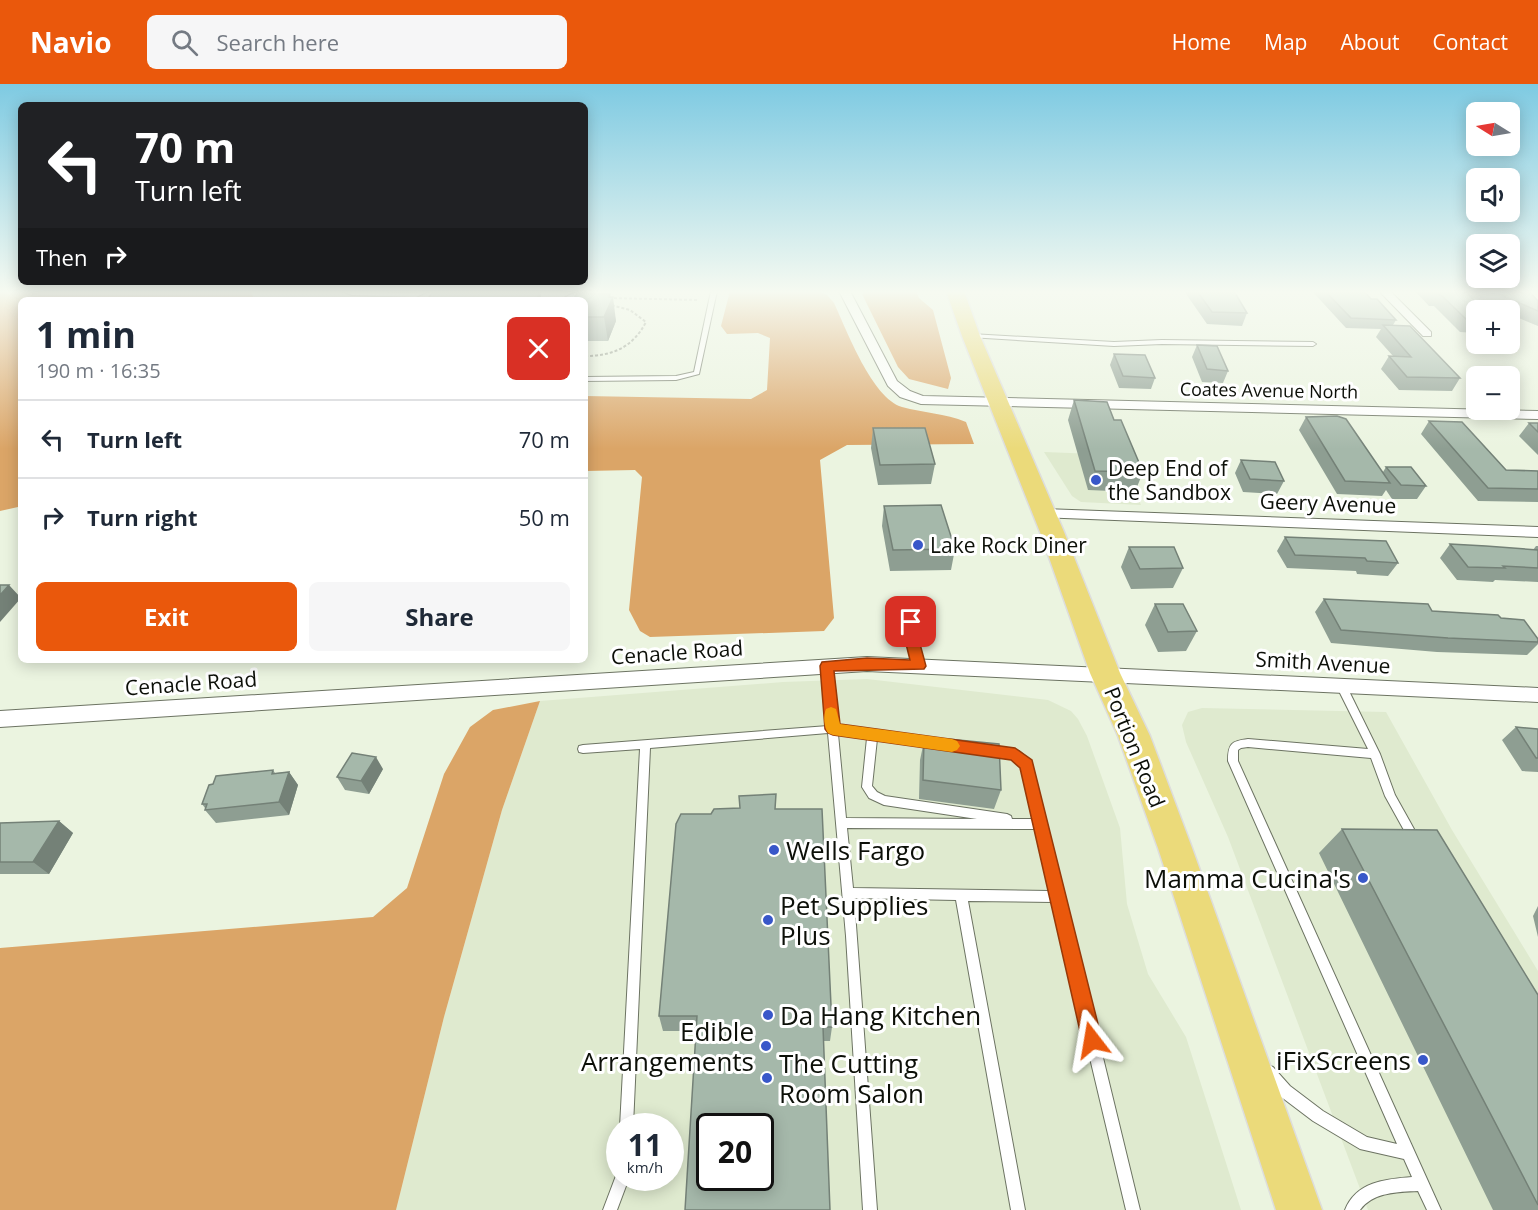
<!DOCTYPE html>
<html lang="en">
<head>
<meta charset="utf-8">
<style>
  :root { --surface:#fff; --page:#f6f6f7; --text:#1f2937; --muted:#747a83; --line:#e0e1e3; --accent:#ea580c }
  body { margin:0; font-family:"Open Sans",sans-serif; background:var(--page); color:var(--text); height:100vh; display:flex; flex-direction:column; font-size:22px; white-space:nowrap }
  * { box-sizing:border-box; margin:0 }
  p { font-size:20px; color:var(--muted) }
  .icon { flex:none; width:33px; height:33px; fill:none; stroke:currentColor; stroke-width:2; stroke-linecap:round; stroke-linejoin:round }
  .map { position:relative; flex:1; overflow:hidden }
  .drawer { position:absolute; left:18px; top:213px; width:570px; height:366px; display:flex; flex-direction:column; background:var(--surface); border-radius:9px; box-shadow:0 3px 15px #0003 }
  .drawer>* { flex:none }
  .banner { position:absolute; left:18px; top:18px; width:570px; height:183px; border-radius:9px; box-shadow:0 3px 15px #0003; background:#202124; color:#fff; overflow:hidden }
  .needle { width:39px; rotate:281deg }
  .tools { position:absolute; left:1466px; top:18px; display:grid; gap:12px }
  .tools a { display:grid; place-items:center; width:54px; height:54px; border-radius:9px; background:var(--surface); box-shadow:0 3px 15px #0003; font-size:30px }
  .speed { position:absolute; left:606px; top:1029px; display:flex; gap:12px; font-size:30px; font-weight:700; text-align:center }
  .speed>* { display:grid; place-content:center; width:78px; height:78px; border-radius:50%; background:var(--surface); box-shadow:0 3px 15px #0003; line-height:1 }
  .speed small { font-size:15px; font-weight:400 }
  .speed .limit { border:3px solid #111; border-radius:9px; background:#fff; color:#111 }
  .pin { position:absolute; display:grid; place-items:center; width:51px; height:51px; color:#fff; margin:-26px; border-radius:12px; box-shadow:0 3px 9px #0006 }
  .me { position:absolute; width:66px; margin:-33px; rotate:346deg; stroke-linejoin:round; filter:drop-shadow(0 0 4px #0008) }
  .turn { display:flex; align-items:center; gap:21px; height:126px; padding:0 18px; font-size:27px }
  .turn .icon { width:78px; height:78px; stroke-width:2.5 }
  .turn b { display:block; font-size:42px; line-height:51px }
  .then { display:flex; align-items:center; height:57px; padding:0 18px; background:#0003; gap:12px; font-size:22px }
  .round { display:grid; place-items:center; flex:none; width:63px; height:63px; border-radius:9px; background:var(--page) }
  .head { display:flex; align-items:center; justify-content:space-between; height:102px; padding:0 18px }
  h1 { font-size:36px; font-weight:700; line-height:45px }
  .cta { display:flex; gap:12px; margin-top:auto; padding:12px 18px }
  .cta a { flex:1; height:69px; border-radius:9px; background:var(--accent); color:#fff; font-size:24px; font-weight:700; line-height:69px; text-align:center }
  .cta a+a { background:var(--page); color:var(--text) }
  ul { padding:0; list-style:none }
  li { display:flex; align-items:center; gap:18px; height:78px; padding:0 18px; border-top:2px solid var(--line) }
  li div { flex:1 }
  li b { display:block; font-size:22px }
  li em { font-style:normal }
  header { display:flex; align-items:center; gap:36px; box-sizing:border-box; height:84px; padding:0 30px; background:var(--accent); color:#fff }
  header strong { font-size:28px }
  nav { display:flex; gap:33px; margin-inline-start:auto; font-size:21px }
  .search { width:420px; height:54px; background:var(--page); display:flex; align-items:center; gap:15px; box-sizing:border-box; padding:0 21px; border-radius:9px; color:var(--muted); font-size:22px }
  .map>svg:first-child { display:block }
  .built { fill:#dfeacf; fill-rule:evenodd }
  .forest { fill:#dba567 }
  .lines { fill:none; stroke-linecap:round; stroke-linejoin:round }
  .service-casing { stroke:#6c7362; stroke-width:2 }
  .minor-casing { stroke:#6c7362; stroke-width:2 }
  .primary-casing { stroke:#dddddc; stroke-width:3 }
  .path { stroke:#8d9385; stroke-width:2; stroke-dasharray:3 2; stroke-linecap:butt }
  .service { fill:#fff; fill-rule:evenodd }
  .minor { fill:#fff; fill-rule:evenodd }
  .primary { fill:#ebda7a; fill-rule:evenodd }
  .wall { fill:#8e9e92 }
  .shaded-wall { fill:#748177 }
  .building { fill:#a5b8aa; stroke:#748177; stroke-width:1.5; fill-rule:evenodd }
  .route { fill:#ea580c; stroke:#983908; stroke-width:1.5 }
  .slow { fill:#f59e0b }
  .poi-dot { fill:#3857c9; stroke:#fff; stroke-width:2 }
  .labels { text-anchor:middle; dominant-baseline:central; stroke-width:6; stroke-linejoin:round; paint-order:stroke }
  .far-street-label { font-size:18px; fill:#0c0f08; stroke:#fff }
  .poi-label { font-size:21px; fill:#0c0f08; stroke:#fff; text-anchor:start }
  .street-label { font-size:21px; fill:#0c0f08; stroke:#fff }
  .near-poi-label { font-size:26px; fill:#0c0f08; stroke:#fff; text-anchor:start }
</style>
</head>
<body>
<header>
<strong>Navio</strong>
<div class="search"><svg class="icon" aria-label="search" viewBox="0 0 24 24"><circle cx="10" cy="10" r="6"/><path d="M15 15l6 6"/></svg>Search here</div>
<nav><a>Home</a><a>Map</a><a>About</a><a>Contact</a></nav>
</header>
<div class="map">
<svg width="1538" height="1126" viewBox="0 0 1538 1126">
  <rect width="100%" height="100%" fill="#ebf4e0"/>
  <path class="built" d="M 1044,368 L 1121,371 L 1141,421 L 1081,418 L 1072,412 Z
    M 867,595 L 1048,616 L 1071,627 L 1078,635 L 1087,652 L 1120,744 L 1127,820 L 1148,890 L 1186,953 L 1241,1126 L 396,1126 L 444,933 L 502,726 L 540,617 L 783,598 ZM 620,1042 L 670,1042 L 670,1094 L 620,1094 ZM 710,1042 L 760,1042 L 760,1094 L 710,1094 Z
    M 1202,624 L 1386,628 L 1452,746 L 1538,887 L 1538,1126 L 1368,1126 L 1228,753 L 1186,658 L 1182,641 L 1188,628 Z"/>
  <path class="forest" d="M 0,207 L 250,207 L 255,216 L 21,216 L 21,420 L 18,423 L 0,427 Z
    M 730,207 L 819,207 L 827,211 L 834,219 C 847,247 872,314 902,323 C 923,329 945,329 966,338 L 974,360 L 847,361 L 820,376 L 834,534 L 824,547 L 650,553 L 640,547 L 629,526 L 642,393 L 635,386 L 585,387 L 585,312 L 751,315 L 767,306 L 770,254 L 758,249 L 727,250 L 721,242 Z
    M 866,207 L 916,207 L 919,214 L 933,226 L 951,294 L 948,305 L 909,295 L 898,283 L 862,210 Z
    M 540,617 L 502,726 L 444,933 L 396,1126 L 0,1126 L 0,864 L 373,833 L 407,804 L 444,690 L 470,643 L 493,626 Z"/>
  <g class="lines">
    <defs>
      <path id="service" d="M 341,207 L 415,209 L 421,207 L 429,207 L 416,213 L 352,211 Z
        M 578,207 L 586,207 L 568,216 L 560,216 Z
        M 711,207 L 717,207 L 699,290 L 676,296 L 585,297 L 585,293 L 676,292 L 694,288 Z
        M 971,250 L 1114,258 L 1162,256 L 1313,258 L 1316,260 L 1313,262 L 1162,260 L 1114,262 L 969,253 L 969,251 Z
        M 915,515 L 919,518 C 910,538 918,562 924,582 L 922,584 L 916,584 L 914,582 C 908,561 901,536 912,516 Z
        M 827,579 L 830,580 L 832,582 L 837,642 L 934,655 L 938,656 L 939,659 L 938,662 L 934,663 L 877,655 L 872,702 L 877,708 L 885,712 L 1007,730 L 1011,732 L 1012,735 L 1034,735 L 1022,682 L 1013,674 L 989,671 L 985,670 L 984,667 L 985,664 L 989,663 L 1019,667 L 1031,677 L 1140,1126 L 1126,1126 L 1053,818 L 968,817 L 1025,1126 L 1011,1126 L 956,816 L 854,814 L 877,1126 L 863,1126 L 846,852 L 828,649 L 650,664 L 633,1042 L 620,1043 L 640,665 L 583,669 L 579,668 L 578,665 L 579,662 L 583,661 L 828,642 L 822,582 L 824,580 ZM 838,650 L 867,654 L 862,703 L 869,714 L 884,721 L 977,735 L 846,734 ZM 847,744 L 1036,745 L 1050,807 L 853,804 Z
        M 1341,597 L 1344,598 L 1346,601 L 1380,670 L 1395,711 L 1419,754 L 1418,757 L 1414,759 L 1410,757 L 1385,712 L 1371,674 L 1248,663 L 1241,664 L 1238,666 L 1238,677 L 1441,1126 L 1427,1126 L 1418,1107 C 1398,1108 1373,1108 1360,1126 L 1345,1126 C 1356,1098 1385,1095 1412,1093 L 1404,1075 L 1360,1065 L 1313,1037 L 1280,1012 L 1263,993 L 1261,988 L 1263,983 L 1268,981 L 1273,983 L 1290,1002 L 1323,1027 L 1367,1053 L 1397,1060 L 1228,677 C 1228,660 1231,657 1248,655 L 1368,665 L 1336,601 L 1338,598 Z
        M 620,1088 L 620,1094 L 629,1094 L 617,1126 L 603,1126 L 617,1089 Z"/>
      <path id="minor" d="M 839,207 L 850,207 L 897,297 L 910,307 L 923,312 L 1538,327 L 1538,335 L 921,320 L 900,313 L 888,302 Z
        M 1379,207 L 1390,207 L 1431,248 L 1431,252 L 1423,252 Z
        M 1044,425 L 1538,443 L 1538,453 L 1039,433 L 1036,430 Z
        M 867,573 L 1538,604 L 1538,618 L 867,587 L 0,643 L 0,627 Z"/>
      <path id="primary" d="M 946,207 L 964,207 L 980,252 L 1064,448 L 1120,589 L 1150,652 L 1192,764 L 1322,1126 L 1276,1126 L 1158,764 L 1118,652 L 1090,589 L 1040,448 L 962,252 Z"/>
    </defs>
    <use href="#service" class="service-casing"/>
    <use href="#minor" class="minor-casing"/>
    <use href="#primary" class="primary-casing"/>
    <path class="path" d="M 609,214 L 698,216
      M 585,272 C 613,272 633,263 646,238 L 630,226 L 611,221"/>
    <use href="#service" class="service"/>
    <use href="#minor" class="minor"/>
    <use href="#primary" class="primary"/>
  </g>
  <path class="wall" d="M 1184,207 L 1234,207 L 1247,229 L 1242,242 L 1207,240 Z
    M 1312,207 L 1364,207 L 1371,215 L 1396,236 L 1393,241 L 1460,294 L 1452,307 L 1399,306 L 1381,285 L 1389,272 L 1393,272 L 1376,253 L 1381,245 L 1346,244 Z
    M 1415,207 L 1529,207 L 1538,217 L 1538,242 L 1509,230 L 1509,226 L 1502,226 L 1471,213 L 1476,226 L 1476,249 L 1460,248 L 1434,222 L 1429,222 Z
    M 610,213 L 616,237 L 608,257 L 585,257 L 585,216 Z
    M 1197,261 L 1228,287 L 1223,299 L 1202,298 L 1192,273 Z
    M 1114,270 L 1155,294 L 1151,305 L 1119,304 L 1110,281 Z
    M 1074,316 L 1114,336 L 1143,388 L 1135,408 L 1088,406 L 1068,336 Z
    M 1306,333 L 1383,388 L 1386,383 L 1426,402 L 1417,415 L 1392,415 L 1386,406 L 1382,412 L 1337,410 L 1299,346 Z
    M 1429,337 L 1506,386 L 1538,387 L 1538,418 L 1478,417 L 1421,350 Z
    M 1529,339 L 1538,339 L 1538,371 L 1519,352 Z
    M 873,344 L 935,380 L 931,400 L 878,401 L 871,364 Z
    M 1241,376 L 1284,397 L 1277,410 L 1243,408 L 1235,389 Z
    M 884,422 L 955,465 L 951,486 L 890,487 L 882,442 Z
    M 1285,453 L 1398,479 L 1388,492 L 1357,490 L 1356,487 L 1287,484 L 1277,467 Z
    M 1450,460 L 1533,466 L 1536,462 L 1538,462 L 1538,498 L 1495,496 L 1493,498 L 1457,496 L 1440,474 Z
    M 1129,463 L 1183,484 L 1173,504 L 1131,505 L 1121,483 Z
    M 1324,515 L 1501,534 L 1538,555 L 1538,560 L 1527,571 L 1437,568 L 1331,559 L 1315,528 Z
    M 1155,520 L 1197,547 L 1186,567 L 1158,568 L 1145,541 Z
    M 1516,643 L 1538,645 L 1538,688 L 1522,687 L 1502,656 Z
    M 948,655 L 1001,706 L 994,725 L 919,715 L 920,676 L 924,657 L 946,659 Z
    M 383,685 L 369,710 L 345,706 L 337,693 Z
    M 273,686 L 275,689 L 289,688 L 298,701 L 289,731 L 216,739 L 205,726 L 205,724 L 202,720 L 213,700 Z
    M 776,710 L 775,725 L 832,943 L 830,957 L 824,957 L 696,947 L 663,947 L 659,932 L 711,730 L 740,724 Z
    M 59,737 L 73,749 L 49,790 L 0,790 L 0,739 Z
    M 1342,745 L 1538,911 L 1538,1126 L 1493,1126 L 1319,769 Z
    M 1538,822 L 1538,853 L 1533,832 Z"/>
  <path class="shaded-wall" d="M 540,208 L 542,216 L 536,216 Z
    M 610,210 L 611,218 L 613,213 L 616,237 L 608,257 L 604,233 Z
    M 9,501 L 21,514 L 0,538 L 0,511 Z
    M 376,673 L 383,685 L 369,710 L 361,697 Z
    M 289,688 L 298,701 L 289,731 L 279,718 Z
    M 59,737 L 73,749 L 49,790 L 33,778 Z"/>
  <path class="building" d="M 433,207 L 513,207 L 540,208 L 536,216 L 352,216 L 353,215 L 370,215 L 372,213 L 428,215 Z
    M 1197,207 L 1234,207 L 1247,229 L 1212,228 Z
    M 1325,207 L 1364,207 L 1371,215 L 1377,215 L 1396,236 L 1351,234 Z
    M 1433,207 L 1465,207 L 1484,226 L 1476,226 L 1476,237 L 1467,236 L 1441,211 L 1436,210 Z
    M 1492,207 L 1529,207 L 1538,217 L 1538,227 Z
    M 577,209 L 610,210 L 609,213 L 613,213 L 604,233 L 585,233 L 585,216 L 574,216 Z
    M 1383,241 L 1410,242 L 1460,294 L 1407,293 L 1389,272 L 1411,273 Z
    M 1197,261 L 1217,262 L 1228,287 L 1207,285 Z
    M 1114,270 L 1145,271 L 1155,294 L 1123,292 Z
    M 1074,316 L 1107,318 L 1114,336 L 1121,336 L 1143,388 L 1095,387 Z
    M 1337,332 L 1346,335 L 1390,399 L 1345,397 L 1306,333 Z
    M 1429,337 L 1462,338 L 1506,386 L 1538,387 L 1538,405 L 1488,404 Z
    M 1529,339 L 1538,339 L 1538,348 Z
    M 873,344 L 925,344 L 935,380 L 880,381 Z
    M 1241,376 L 1275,378 L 1284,397 L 1250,395 Z
    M 1386,383 L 1411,383 L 1426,402 L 1401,401 Z
    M 941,421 L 955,465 L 893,466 L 884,422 Z
    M 1285,453 L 1386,457 L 1398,479 L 1367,477 L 1365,474 L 1295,471 Z
    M 1450,460 L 1486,462 L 1538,466 L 1538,484 L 1503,482 L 1505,484 L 1468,483 Z
    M 1129,463 L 1174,463 L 1183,484 L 1140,485 Z
    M 0,501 L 9,501 L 0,511 Z
    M 1324,515 L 1428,520 L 1432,527 L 1498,531 L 1501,534 L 1524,536 L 1538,555 L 1538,558 L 1448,554 L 1341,546 Z
    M 1155,520 L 1183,520 L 1197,547 L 1168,548 Z
    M 1516,643 L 1538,645 L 1538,674 L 1536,674 Z
    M 948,655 L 999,660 L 1001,706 L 923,696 L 924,657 L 948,659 Z
    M 352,669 L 376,673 L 361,697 L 337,693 Z
    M 273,686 L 272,690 L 289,688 L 279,718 L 205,726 L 207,720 L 202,720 L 209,701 L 213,700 L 216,692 Z
    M 776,710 L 775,725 L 822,725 L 832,943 L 823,943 L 830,1126 L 685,1126 L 697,932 L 659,932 L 676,740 L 681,730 L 711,730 L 714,725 L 740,724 L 739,712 ZM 710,1042 L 760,1042 L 760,1094 L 710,1094 Z
    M 59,737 L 33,778 L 0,778 L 0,739 Z
    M 1342,745 L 1437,746 L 1538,911 L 1538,1121 Z"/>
  <linearGradient id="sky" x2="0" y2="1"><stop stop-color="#7ecae2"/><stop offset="0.57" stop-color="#f6faf1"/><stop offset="1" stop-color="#f6faf1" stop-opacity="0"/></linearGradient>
  <rect width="1538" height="365" fill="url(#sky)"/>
  <path class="route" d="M 911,533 L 918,538 L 920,560 L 926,582 L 924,585 L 834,587 L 840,640 L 1015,664 L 1032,676 L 1102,956 L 1099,963 L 1092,965 L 1085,963 L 1082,956 L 1020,684 L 1011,676 L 833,651 L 828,649 L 825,645 L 820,582 L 822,578 L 867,574 L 910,576 L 906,560 L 905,538 Z"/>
  <path class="slow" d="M 831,623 L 836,625 L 840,640 L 952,655 L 957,657 L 960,662 L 957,666 L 952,668 L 833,651 L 828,649 C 824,643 823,632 826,625 Z"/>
  <g class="poi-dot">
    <circle cx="1096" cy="396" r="6"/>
    <circle cx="918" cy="461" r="6"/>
    <circle cx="774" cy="766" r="6"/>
    <circle cx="1363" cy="794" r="6"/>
    <circle cx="768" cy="836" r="6"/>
    <circle cx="768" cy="931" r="6"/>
    <circle cx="766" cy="962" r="6"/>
    <circle cx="1423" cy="976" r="6"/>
    <circle cx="767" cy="994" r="6"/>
  </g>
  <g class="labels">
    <g class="far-street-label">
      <text transform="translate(1269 306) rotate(1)">Coates Avenue North</text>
    </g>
    <g class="poi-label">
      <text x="1108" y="384">Deep End of<tspan x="1108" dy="24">the Sandbox</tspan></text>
      <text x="930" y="461">Lake Rock Diner</text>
    </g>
    <g class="street-label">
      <text transform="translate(1328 419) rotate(2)">Geery Avenue</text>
      <text transform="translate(677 568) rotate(-4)">Cenacle Road</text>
      <text transform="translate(1323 578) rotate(3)">Smith Avenue</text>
      <text transform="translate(191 599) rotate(-4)">Cenacle Road</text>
      <text transform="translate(1135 663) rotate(68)">Portion Road</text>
    </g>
    <g class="near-poi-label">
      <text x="786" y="766">Wells Fargo</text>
      <text x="1351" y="794" text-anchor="end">Mamma Cucina's</text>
      <text x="780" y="821">Pet Supplies<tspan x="780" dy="30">Plus</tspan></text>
      <text x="780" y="931">Da Hang Kitchen</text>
      <text x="754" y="947" text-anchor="end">Edible<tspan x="754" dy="30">Arrangements</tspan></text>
      <text x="1411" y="976" text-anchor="end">iFixScreens</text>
      <text x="779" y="979">The Cutting<tspan x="779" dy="30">Room Salon</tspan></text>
    </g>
  </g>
</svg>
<div class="tools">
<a><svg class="needle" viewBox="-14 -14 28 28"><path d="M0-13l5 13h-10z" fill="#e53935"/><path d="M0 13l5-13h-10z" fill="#747a83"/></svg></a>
<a><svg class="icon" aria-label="sound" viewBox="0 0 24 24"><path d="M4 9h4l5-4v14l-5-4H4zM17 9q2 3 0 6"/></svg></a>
<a><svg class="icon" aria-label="layers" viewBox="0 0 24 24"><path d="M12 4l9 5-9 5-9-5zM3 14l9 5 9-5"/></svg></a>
<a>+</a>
<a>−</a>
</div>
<div class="speed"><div>11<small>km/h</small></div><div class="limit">20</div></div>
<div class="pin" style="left:911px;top:538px;background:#d93025"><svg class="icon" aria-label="arrive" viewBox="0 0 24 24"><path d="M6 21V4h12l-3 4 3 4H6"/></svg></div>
<svg class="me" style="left:1092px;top:956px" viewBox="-20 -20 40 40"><path d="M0-17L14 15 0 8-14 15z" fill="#ea580c" stroke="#fff" stroke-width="4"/></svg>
<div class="banner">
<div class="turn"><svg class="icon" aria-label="left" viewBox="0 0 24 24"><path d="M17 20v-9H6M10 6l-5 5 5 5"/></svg><div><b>70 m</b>Turn left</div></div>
<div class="then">Then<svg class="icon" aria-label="right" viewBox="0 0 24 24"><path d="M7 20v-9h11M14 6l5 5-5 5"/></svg></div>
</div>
<section class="drawer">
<div class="head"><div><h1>1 min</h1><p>190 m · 16:35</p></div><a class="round" style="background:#d93025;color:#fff"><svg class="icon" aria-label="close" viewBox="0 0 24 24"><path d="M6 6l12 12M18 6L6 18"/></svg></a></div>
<ul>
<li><svg class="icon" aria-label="left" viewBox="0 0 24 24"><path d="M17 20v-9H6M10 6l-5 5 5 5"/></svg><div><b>Turn left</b></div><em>70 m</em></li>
<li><svg class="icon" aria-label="right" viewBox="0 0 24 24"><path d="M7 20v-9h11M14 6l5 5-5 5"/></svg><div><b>Turn right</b></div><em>50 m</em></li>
</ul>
<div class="cta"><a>Exit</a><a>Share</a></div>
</section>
</div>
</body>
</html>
